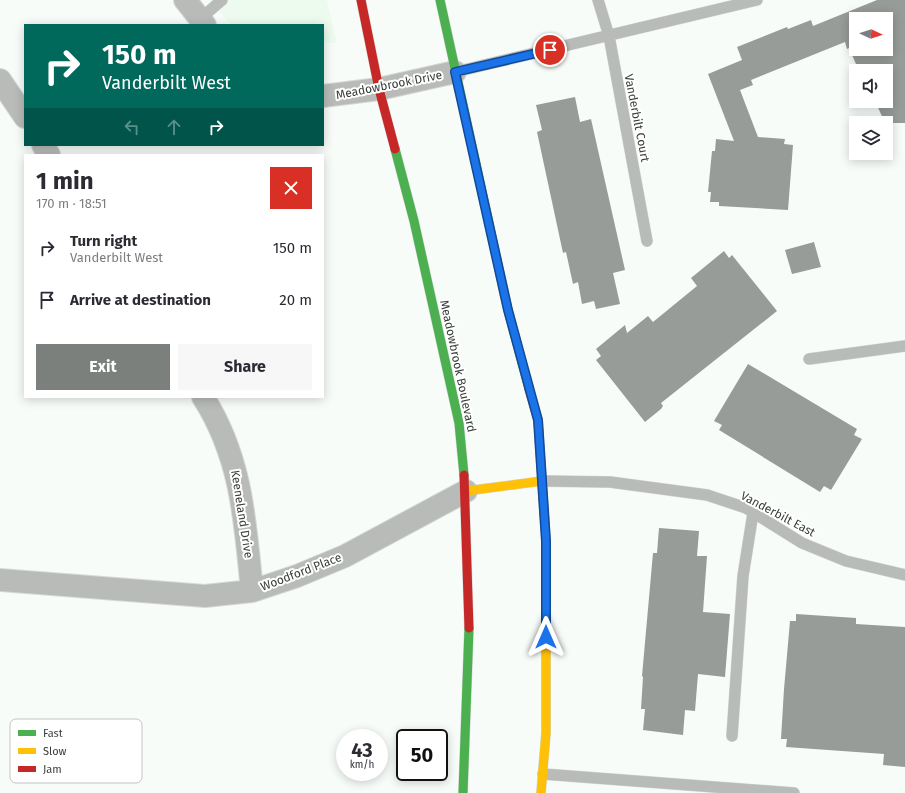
<!DOCTYPE html>
<html lang="en">
<head>
<meta charset="utf-8">
<style>
  :root { --surface:#fff; --page:#f7f7f7; --text:#2b2b33; --muted:#7c7c81; --accent:#7b807c }
  body { margin:0; font-family:"Fira Sans",sans-serif; background:var(--page); color:var(--text); height:100vh; display:flex; flex-direction:column; font-size:15px; white-space:nowrap }
  * { box-sizing:border-box; margin:0 }
  p { font-size:13px; color:var(--muted) }
  .icon { flex:none; width:22px; height:22px; fill:none; stroke:currentColor; stroke-width:2; stroke-linecap:round; stroke-linejoin:round }
  .map { position:relative; flex:1; overflow:hidden }
  .details { position:absolute; left:24px; top:154px; width:300px; height:244px; display:flex; flex-direction:column; background:var(--surface); border-radius:0px; box-shadow:0 2px 10px #0003 }
  .details>* { flex:none }
  .guide { position:absolute; left:24px; top:24px; width:300px; height:122px; border-radius:0px; box-shadow:0 2px 10px #0003; background:#00695c; color:#fff; overflow:hidden }
  .needle { width:26px; rotate:94deg }
  .buttons { position:absolute; left:849px; top:12px; display:grid; gap:8px }
  .buttons a { display:grid; place-items:center; width:44px; height:44px; border-radius:0px; background:var(--surface); box-shadow:0 2px 10px #0003; font-size:20px }
  .speed { position:absolute; left:336px; top:729px; display:flex; gap:8px; font-size:20px; font-weight:700; text-align:center }
  .speed>* { display:grid; place-content:center; width:52px; height:52px; border-radius:50%; background:var(--surface); box-shadow:0 2px 10px #0003; line-height:1 }
  .speed small { font-size:10px; font-weight:400 }
  .speed .limit { border:2px solid #111; border-radius:6px; background:#fff; color:#111 }
  .pin { position:absolute; display:grid; place-items:center; width:34px; height:34px; color:#fff; margin:-17px; border:2px solid #fff; border-radius:50%; box-shadow:0 1px 4px #0007 }
  .me { position:absolute; width:44px; margin:-22px; rotate:0deg; stroke-linejoin:round; filter:drop-shadow(0 0 3px #0008) }
  .turn { display:flex; align-items:center; gap:14px; height:84px; padding:0 12px; font-size:18px }
  .turn .icon { width:52px; height:52px; stroke-width:2.5 }
  .turn b { display:block; font-size:28px; line-height:34px }
  .lanes { display:flex; align-items:center; height:38px; padding:0 12px; background:#0003; justify-content:center; gap:20px; direction:ltr }
  .lanes .off { opacity:.35 }
  .round { display:grid; place-items:center; flex:none; width:42px; height:42px; border-radius:0px; background:var(--page) }
  .headline { display:flex; align-items:center; justify-content:space-between; height:68px; padding:0 12px }
  h1 { font-size:24px; font-weight:700; line-height:30px }
  .cta { display:flex; gap:8px; margin-top:auto; padding:8px 12px }
  .cta a { flex:1; height:46px; border-radius:0px; background:var(--accent); color:#fff; font-size:16px; font-weight:700; line-height:46px; text-align:center }
  .cta a+a { background:var(--page); color:var(--text) }
  ul { padding:0; list-style:none }
  li { display:flex; align-items:center; gap:12px; height:52px; padding:0 12px }
  li div { flex:1 }
  li b { display:block; font-size:15px }
  li em { font-style:normal }
  .map>svg:first-child { display:block }
  .built { fill:#edfbef }
  .building { fill:#979c98; fill-rule:evenodd }
  .lines { fill:none; stroke-linecap:round; stroke-linejoin:round }
  .lane-casing { stroke:#d5d9d6; stroke-width:12 }
  .street-casing { stroke:#d5d9d6; stroke-width:24 }
  .fast-casing { stroke:#d5d9d6; stroke-width:10 }
  .slow-casing { stroke:#d5d9d6; stroke-width:10 }
  .jam-casing { stroke:#d5d9d6; stroke-width:10 }
  .lane { stroke:#b8bbb8; stroke-width:11 }
  .street { stroke:#b8bbb8; stroke-width:22 }
  .fast { stroke:#4caf50; stroke-width:9 }
  .slow { stroke:#ffc107; stroke-width:9 }
  .jam { stroke:#c62828; stroke-width:9 }
  .route-casing { stroke:#114b97; stroke-width:10 }
  .route { stroke:#1a73e8; stroke-width:7 }
  .labels { text-anchor:middle; dominant-baseline:central; stroke-width:4; stroke-linejoin:round; paint-order:stroke }
  .street-label { font-size:12px; fill:#383e39; stroke:#fff }
  .key { fill:#fff; stroke:#c3c5c4; stroke-width:1 }
  .key-label { font-size:11px; fill:#383e39 }
</style>
</head>
<body>
<div class="map">
<svg width="905" height="793" viewBox="0 0 905 793">
  <rect width="100%" height="100%" fill="#f7fcf8"/>
  <path class="built" d="M 210,0 L 327,0 L 337,43 L 323,43 L 323,25 L 231,25 Z"/>
  <path class="building" d="M 877,0 L 905,0 L 905,123 L 885,123 L 875,101 L 886,101 L 886,71 L 859,71 L 849,48 L 847,49 L 845,42 L 751,80 L 753,85 L 740,90 L 758,137 L 785,139 L 784,144 L 793,145 L 788,210 L 719,206 L 719,202 L 710,202 L 711,192 L 708,192 L 712,151 L 715,151 L 716,139 L 734,141 L 708,74 L 742,60 L 737,47 L 787,27 L 788,29 L 811,20 L 813,26 ZM 856,19 L 886,19 L 886,49 L 856,49 Z
    M 575,97 L 580,122 L 591,119 L 625,270 L 613,273 L 620,304 L 596,309 L 594,301 L 582,304 L 578,282 L 573,284 L 566,252 L 563,253 L 537,132 L 542,130 L 536,105 Z
    M 814,242 L 821,267 L 792,274 L 785,250 Z
    M 724,251 L 729,258 L 732,255 L 777,311 L 661,403 L 663,406 L 661,409 L 645,422 L 596,360 L 601,356 L 596,349 L 625,325 L 627,333 L 648,316 L 653,322 L 697,286 L 691,278 Z
    M 748,364 L 857,429 L 854,435 L 862,439 L 831,490 L 824,486 L 820,492 L 719,430 L 722,425 L 714,421 Z
    M 659,528 L 699,531 L 697,556 L 707,556 L 703,612 L 730,614 L 725,677 L 698,674 L 695,711 L 685,710 L 683,735 L 643,730 L 645,709 L 641,709 L 643,677 L 642,676 L 653,553 L 657,553 Z
    M 796,614 L 856,618 L 856,624 L 905,627 L 905,767 L 883,765 L 884,754 L 786,747 L 787,739 L 781,739 L 784,689 L 790,621 L 796,621 Z"/>
  <g class="lines">
    <defs>
      <path id="lane" d="M 598,0 L 609,36 L 647,241
        M 200,19 L 222,0
        M 455,72 L 757,0
        M 809,359 L 905,346
        M 542,481 L 610,482 L 707,495 L 746,508 L 802,543 L 846,561 L 905,575
        M 732,736 L 743,576 L 753,513
        M 543,774 L 794,793"/>
      <path id="street" d="M 185,0 L 205,25
        M 0,80 L 25,117
        M 323,96 L 379,89 L 455,72
        M 43,145 L 49,155
        M 203,397 C 242,458 245,521 252,591
        M 0,580 L 205,596 L 252,591 L 297,576 L 345,556 L 466,491"/>
      <path id="fast" d="M 440,0 L 508,310 L 529,389
        M 395,149 L 414,221 L 459,423 L 464,475
        M 463,793 L 469,628"/>
      <path id="slow" d="M 466,491 L 542,481
        M 541,793 L 546,733 L 546,601"/>
      <path id="jam" d="M 361,0 L 379,89 L 395,149
        M 529,389 L 538,420 L 546,541 L 546,601
        M 464,475 L 469,628"/>
    </defs>
    <use href="#lane" class="lane-casing"/>
    <use href="#street" class="street-casing"/>
    <use href="#fast" class="fast-casing"/>
    <use href="#slow" class="slow-casing"/>
    <use href="#jam" class="jam-casing"/>
    <use href="#lane" class="lane"/>
    <use href="#street" class="street"/>
    <use href="#fast" class="fast"/>
    <use href="#slow" class="slow"/>
    <use href="#jam" class="jam"/>
  </g>
  <g class="lines">
    <defs>
      <path id="route" d="M 546,637 L 546,541 L 538,420 L 508,310 L 455,72 L 550,50"/>
    </defs>
    <use href="#route" class="route-casing"/>
    <use href="#route" class="route"/>
  </g>
  <g class="labels">
    <g class="street-label">
      <text transform="translate(389 85) rotate(-11)">Meadowbrook Drive</text>
      <text transform="translate(637 118) rotate(79)">Vanderbilt Court</text>
      <text transform="translate(458 366) rotate(78)">Meadowbrook Boulevard</text>
      <text transform="translate(242 514) rotate(81)">Keeneland Drive</text>
      <text transform="translate(778 514) rotate(28)">Vanderbilt East</text>
      <text transform="translate(301 572) rotate(-21)">Woodford Place</text>
    </g>
  </g>
  <rect x="10" y="719" width="132" height="64" rx="6" class="key"/>
  <rect x="18" y="730" width="18" height="6" fill="#4caf50"/>
  <rect x="18" y="748" width="18" height="6" fill="#ffc107"/>
  <rect x="18" y="766" width="18" height="6" fill="#c62828"/>
  <g class="key-label">
    <text x="43" y="737">Fast</text>
    <text x="43" y="755">Slow</text>
    <text x="43" y="773">Jam</text>
  </g>
</svg>
<div class="buttons">
<a><svg class="needle" viewBox="-14 -14 28 28"><path d="M0-13l5 13h-10z" fill="#e53935"/><path d="M0 13l5-13h-10z" fill="#7c7c81"/></svg></a>
<a><svg class="icon" aria-label="sound" viewBox="0 0 24 24"><path d="M4 9h4l5-4v14l-5-4H4zM17 9q2 3 0 6"/></svg></a>
<a><svg class="icon" aria-label="layers" viewBox="0 0 24 24"><path d="M12 4l9 5-9 5-9-5zM3 14l9 5 9-5"/></svg></a>
</div>
<div class="speed"><div>43<small>km/h</small></div><div class="limit">50</div></div>
<div class="pin" style="left:550px;top:50px;background:#d93025"><svg class="icon" aria-label="arrive" viewBox="0 0 24 24"><path d="M6 21V4h12l-3 4 3 4H6"/></svg></div>
<svg class="me" style="left:546px;top:637px" viewBox="-20 -20 40 40"><path d="M0-17L14 15 0 8-14 15z" fill="#1a73e8" stroke="#fff" stroke-width="4"/></svg>
<div class="guide">
<div class="turn"><svg class="icon" aria-label="right" viewBox="0 0 24 24"><path d="M7 20v-9h11M14 6l5 5-5 5"/></svg><div><b>150 m</b>Vanderbilt West</div></div>
<div class="lanes"><svg class="icon off" aria-label="left" viewBox="0 0 24 24"><path d="M17 20v-9H6M10 6l-5 5 5 5"/></svg><svg class="icon off" aria-label="ahead" viewBox="0 0 24 24"><path d="M12 20V5M6 11l6-6 6 6"/></svg><svg class="icon" aria-label="right" viewBox="0 0 24 24"><path d="M7 20v-9h11M14 6l5 5-5 5"/></svg></div>
</div>
<section class="details">
<div class="headline"><div><h1>1 min</h1><p>170 m · 18:51</p></div><a class="round" style="background:#d93025;color:#fff"><svg class="icon" aria-label="close" viewBox="0 0 24 24"><path d="M6 6l12 12M18 6L6 18"/></svg></a></div>
<ul>
<li><svg class="icon" aria-label="right" viewBox="0 0 24 24"><path d="M7 20v-9h11M14 6l5 5-5 5"/></svg><div><b>Turn right</b><p>Vanderbilt West</p></div><em>150 m</em></li>
<li><svg class="icon" aria-label="arrive" viewBox="0 0 24 24"><path d="M6 21V4h12l-3 4 3 4H6"/></svg><div><b>Arrive at destination</b></div><em>20 m</em></li>
</ul>
<div class="cta"><a>Exit</a><a>Share</a></div>
</section>
</div>
</body>
</html>
